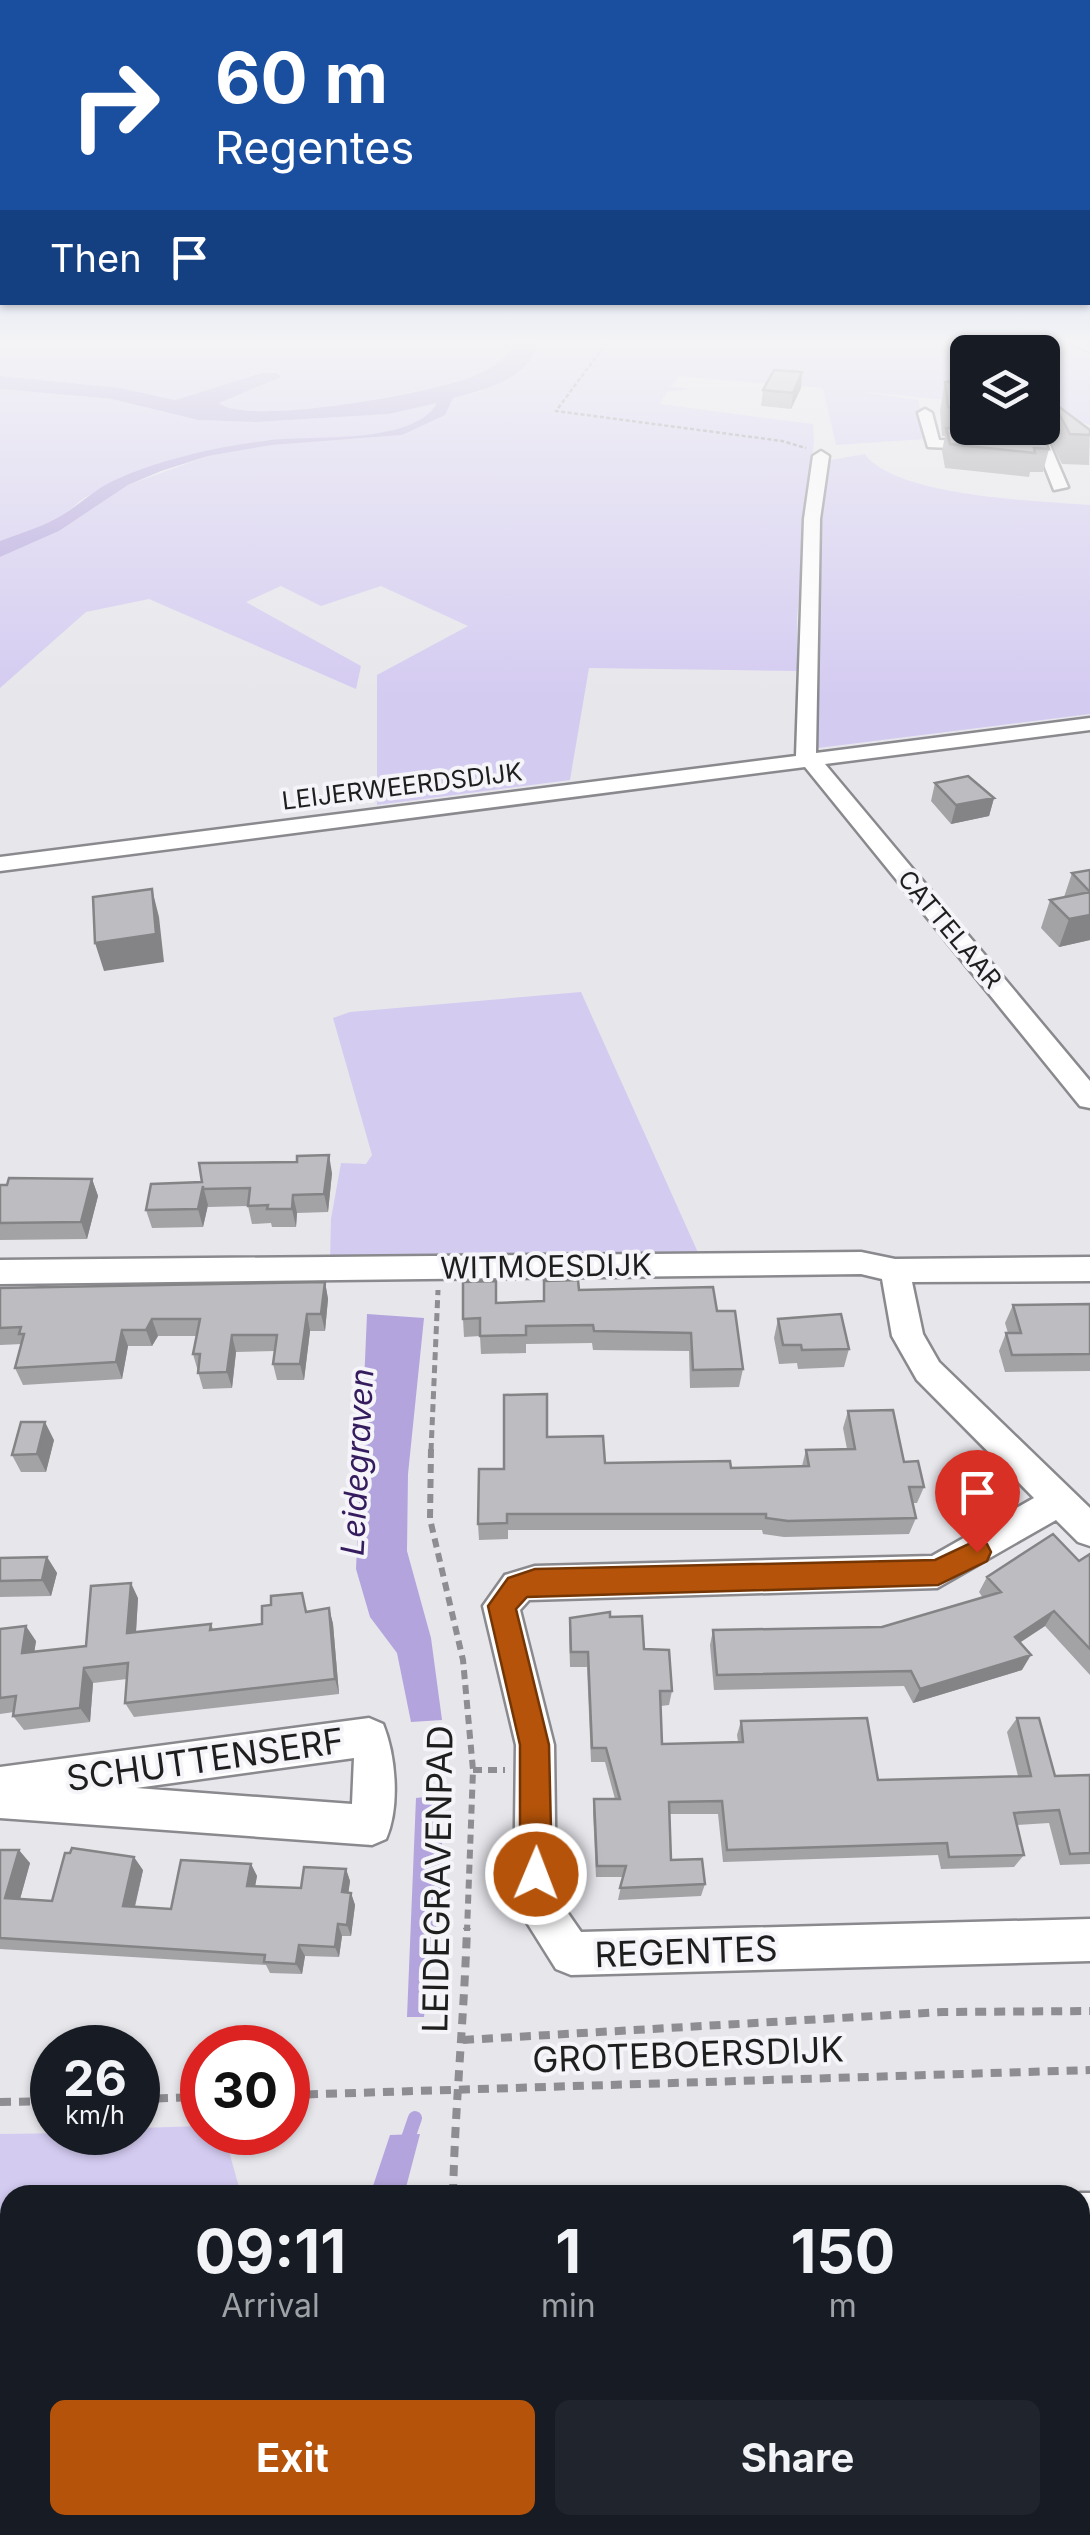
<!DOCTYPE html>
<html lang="en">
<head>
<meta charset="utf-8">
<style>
  :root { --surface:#171b24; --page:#20242c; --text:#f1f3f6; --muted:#9ea1a6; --accent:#b45309 }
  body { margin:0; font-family:Inter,sans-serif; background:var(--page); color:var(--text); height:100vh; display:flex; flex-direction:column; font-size:38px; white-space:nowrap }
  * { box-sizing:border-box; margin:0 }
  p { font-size:32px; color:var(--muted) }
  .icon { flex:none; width:55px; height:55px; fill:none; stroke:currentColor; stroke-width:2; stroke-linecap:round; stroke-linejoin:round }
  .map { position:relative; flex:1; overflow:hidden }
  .drawer { position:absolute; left:0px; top:2185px; width:1090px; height:350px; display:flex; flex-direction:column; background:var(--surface); border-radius:30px 30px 0 0; box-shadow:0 2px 8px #0004 }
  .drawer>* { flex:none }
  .top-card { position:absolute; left:0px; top:0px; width:1090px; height:305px; box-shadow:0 2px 8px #0004; background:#1a4fa0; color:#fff; overflow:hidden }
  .buttons { position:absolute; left:950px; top:335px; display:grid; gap:20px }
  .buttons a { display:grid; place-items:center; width:110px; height:110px; border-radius:15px; background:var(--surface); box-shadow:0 2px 8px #0004; font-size:50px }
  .speed { position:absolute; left:30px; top:2025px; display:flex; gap:20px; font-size:50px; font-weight:700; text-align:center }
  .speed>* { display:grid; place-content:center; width:130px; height:130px; border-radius:50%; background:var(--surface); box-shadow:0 2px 8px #0004; line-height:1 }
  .speed small { font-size:25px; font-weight:400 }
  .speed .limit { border:15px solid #d22; background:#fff; color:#111 }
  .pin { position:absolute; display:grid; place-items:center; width:85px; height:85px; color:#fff; margin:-102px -42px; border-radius:50% 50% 50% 0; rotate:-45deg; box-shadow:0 0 10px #0007 }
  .pin .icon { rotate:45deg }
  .me { position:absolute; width:110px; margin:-55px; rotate:1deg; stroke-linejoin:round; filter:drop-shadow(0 0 8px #0008) }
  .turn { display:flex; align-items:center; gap:35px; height:210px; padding:0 50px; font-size:45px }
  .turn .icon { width:130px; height:130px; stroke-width:2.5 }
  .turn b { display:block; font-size:70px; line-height:85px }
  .then { display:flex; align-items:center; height:95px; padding:0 50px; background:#0003; gap:20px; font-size:38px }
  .eta { display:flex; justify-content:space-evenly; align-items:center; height:170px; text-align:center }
  .eta b { font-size:60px; font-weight:700; line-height:70px }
  .action { display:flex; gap:20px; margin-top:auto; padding:20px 50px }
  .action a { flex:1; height:115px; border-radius:15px; background:var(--accent); color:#fff; font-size:40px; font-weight:700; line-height:115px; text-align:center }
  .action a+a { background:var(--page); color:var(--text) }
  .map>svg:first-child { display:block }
  .green { fill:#d4cbf1 }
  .water { fill:#b3a4dd }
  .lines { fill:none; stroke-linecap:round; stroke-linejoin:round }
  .stream { stroke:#b3a4dd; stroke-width:14 }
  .minor-casing { stroke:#8a898d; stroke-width:5 }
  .major-casing { stroke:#938baa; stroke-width:4 }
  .path-far3 { stroke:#8e8d91; stroke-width:2.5; stroke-dasharray:4 2.5; stroke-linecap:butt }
  .path-far2 { stroke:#8e8d91; stroke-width:5; stroke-dasharray:8 5; stroke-linecap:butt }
  .path-far1 { stroke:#8e8d91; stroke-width:6; stroke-dasharray:9 6; stroke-linecap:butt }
  .path { stroke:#8e8d91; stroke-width:8; stroke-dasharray:11 8; stroke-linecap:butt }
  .minor { fill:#fff; fill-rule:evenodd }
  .major { fill:#e4ddf9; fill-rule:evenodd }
  .wall { fill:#a3a2a5 }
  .shaded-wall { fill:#848486 }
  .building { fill:#bdbcc0; stroke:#848486; stroke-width:2.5 }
  .route { fill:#b45309; stroke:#753606; stroke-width:2.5 }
  .labels { text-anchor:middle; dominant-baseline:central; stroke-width:8; stroke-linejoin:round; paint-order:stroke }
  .far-street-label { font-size:25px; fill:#1e1e1f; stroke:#f5f4f8 }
  .street-label { font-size:30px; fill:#1e1e1f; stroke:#f5f4f8 }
  .water-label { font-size:32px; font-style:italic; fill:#351c5e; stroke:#f5f4f8 }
  .near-street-label { font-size:35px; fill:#1e1e1f; stroke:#f5f4f8 }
</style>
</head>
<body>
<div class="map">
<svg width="1090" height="2535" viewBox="0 0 1090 2535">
  <rect width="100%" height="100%" fill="#e7e6eb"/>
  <path class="green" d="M 54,342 L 513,342 C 509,358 490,370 474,376 C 437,391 244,428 218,402 L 280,376 L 262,373 L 175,400 L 121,388 L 0,376 L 0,351 Z
    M 539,342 L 1059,342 L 1090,353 L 1090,425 L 1043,410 L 1042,352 L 968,352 L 967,402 L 857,391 L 918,400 L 926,439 L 836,445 L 823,388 L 678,376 L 671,387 L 691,389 L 667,392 L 659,404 L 813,424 L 814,442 L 797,617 L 797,671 L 589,668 L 570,780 L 377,805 L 377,675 L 468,626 L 381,586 L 321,606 L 281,586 L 246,602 L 361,666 L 356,689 L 149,599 L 86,612 L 0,688 L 0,557 L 59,531 L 128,485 L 208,456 L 272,445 L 402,435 L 452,398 L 482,391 L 535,357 Z
    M 0,389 L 112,399 L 198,420 L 257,422 L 389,414 L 438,402 C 412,447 304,436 257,442 C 199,450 142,472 88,496 C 79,500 73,509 64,514 C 45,526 21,533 0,541 Z
    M 865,454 C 895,497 1040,501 1090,505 L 1090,714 L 818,748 C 815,652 812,557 825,461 Z
    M 581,992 L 700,1257 L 330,1263 L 331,1219 L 341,1163 L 366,1164 L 372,1155 L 333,1018 L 350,1012 Z
    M 202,2126 L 202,2132 L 224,2133 L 240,2191 L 226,2195 L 10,2195 L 10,2261 L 0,2264 L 0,2134 L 138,2132 L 138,2128 Z"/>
  <path class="water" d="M 513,342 L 539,342 C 530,378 485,390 453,398 L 445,415 L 402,435 L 272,445 L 208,456 L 161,471 L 128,485 L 59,531 L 0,557 L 0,541 C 21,533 45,526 64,514 C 82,503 95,489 115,480 C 164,458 217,447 271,440 C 314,435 413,445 437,403 L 389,414 L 257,422 L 198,420 L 112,399 L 0,389 L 0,376 L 121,388 L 175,400 L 262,373 L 276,373 L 281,377 L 219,403 C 248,427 436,392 474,376 C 490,370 509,358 513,342 Z
    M 367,1314 L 424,1318 L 408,1474 L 407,1551 L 431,1638 L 442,1720 L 411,1722 L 397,1653 L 370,1617 L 356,1569 Z
    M 442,1795 L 442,1881 L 424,2017 L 407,2017 L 416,1798 Z
    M 420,2134 L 404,2195 L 370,2195 L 390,2135 Z"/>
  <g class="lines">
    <path class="stream" d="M 406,2144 L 415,2118"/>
    <defs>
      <path id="minor" d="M 925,409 L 932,413 L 939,440 L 1050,445 L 1068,487 L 1054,490 L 1039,452 L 928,447 L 918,413 Z
        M 821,451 L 829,456 L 820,519 L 816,753 L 1090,718 L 1090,730 L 825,764 L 1090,1081 L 1090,1108 L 1080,1106 L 805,767 L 0,871 L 0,857 L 796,756 L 804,519 L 813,456 Z
        M 861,1252 L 895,1259 L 1090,1257 L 1090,1281 L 912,1282 L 923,1334 L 939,1362 L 1090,1508 L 1090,1546 L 1078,1542 L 1056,1520 L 937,1588 L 529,1600 L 520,1610 L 554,1745 L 556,1896 L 581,1932 L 1090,1919 L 1090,1961 L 571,1975 L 556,1969 L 514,1902 L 516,1745 L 483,1606 L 505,1575 L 535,1566 L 932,1556 L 1034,1498 L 917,1380 L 892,1336 L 882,1279 L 861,1274 L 0,1284 L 0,1260 Z
        M 369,1718 L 383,1724 C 396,1756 400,1807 386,1839 L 372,1845 L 0,1818 L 0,1767 ZM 354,1758 L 352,1804 L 136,1788 Z
        M 1080,2193 L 1090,2193 L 1090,2241 L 1080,2241 L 1080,2195 L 1076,2195 Z
        M 530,2525 L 582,2525 L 586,2535 L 532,2535 Z"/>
      <path id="major" d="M 1069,342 L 1090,342 L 1090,352 Z"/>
    </defs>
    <use href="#minor" class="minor-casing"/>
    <use href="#major" class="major-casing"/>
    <path class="path-far3" d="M 607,342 L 556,411 L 782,441 L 806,448"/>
    <path class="path-far2" d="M 431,1451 L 438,1290"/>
    <path class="path-far1" d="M 431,1449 L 430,1519 L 463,1660 L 473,1770 L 467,1931
      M 473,1770 L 505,1770"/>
    <path class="path" d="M 463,2040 L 943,2012 L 1090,2011
      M 288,2095 L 1090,2070
      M 138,2099 L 202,2097
      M 0,2102 L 52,2101
      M 453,2195 C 455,2106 464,2018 467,1928
      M 484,2525 L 487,2535"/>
    <use href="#minor" class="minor"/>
    <use href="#major" class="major"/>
  </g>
  <path class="wall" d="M 802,372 L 801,388 L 791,409 L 761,406 L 763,390 Z
    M 968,381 L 968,428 L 1042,428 L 1042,394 L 1090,430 L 1089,465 L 1062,464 L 1050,441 L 1046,441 L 1049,449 L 1043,472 L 1030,472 L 1029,477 L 945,468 L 942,451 L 945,436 L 942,436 L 940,410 L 945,382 Z
    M 935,783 L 994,798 L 989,816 L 951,824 L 931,801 Z
    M 1090,870 L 1090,940 L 1059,947 L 1041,928 L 1050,900 L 1064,897 L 1072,873 Z
    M 332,1173 L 328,1212 L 297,1213 L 296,1227 L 272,1227 L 271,1223 L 252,1224 L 248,1206 L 208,1207 L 208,1205 L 203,1227 L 152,1228 L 146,1210 L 202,1182 Z
    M 92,1179 L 98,1196 L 87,1239 L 0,1240 L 0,1185 Z
    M 325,1282 L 328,1299 L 325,1331 L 310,1331 L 304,1380 L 277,1380 L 273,1364 L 275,1351 L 236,1352 L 232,1388 L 203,1389 L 193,1354 L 197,1336 L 158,1336 L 152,1346 L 128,1346 L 122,1379 L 23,1385 L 15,1368 L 22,1344 L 0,1345 L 0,1288 Z
    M 579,1290 L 717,1311 L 743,1369 L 739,1387 L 690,1388 L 689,1351 L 593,1350 L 592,1343 L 526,1344 L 526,1353 L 481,1354 L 480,1336 L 464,1337 L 463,1319 L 497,1303 L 544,1302 Z
    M 1090,1304 L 1090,1371 L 1005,1372 L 999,1351 L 1006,1333 L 1008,1333 L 1005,1323 L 1013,1305 Z
    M 778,1319 L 849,1349 L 844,1367 L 798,1369 L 797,1363 L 779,1364 L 774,1338 Z
    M 848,1411 L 904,1462 L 924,1487 L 917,1503 L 913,1503 L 916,1518 L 909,1534 L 784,1537 L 763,1534 L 762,1530 L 508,1530 L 508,1539 L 479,1540 L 478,1524 L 504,1469 L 547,1437 L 605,1463 L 731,1468 L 802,1466 L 806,1450 L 847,1449 L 843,1428 Z
    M 54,1440 L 46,1472 L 21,1472 L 12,1455 Z
    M 1090,1554 L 1090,1675 L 1045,1626 L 1020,1642 L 1022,1670 L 913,1703 L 904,1686 L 714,1690 L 710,1645 L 713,1630 L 882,1627 L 983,1598 L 979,1592 L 987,1577 L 1079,1561 Z
    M 47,1557 L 57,1573 L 51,1596 L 0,1597 L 0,1558 Z
    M 138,1598 L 136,1632 L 211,1624 L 213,1629 L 262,1624 L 307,1611 L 329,1608 L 333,1624 L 339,1694 L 134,1717 L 125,1703 L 127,1679 L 93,1683 L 90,1722 L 24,1730 L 13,1716 L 14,1712 L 0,1714 L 0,1629 L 36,1641 L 34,1652 L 86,1646 Z
    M 610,1617 L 644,1649 L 672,1691 L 669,1705 L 661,1706 L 662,1744 L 738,1742 L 737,1735 L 741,1721 L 878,1780 L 1018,1776 L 1007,1732 L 1017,1718 L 1055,1776 L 1090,1775 L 1090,1864 L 1060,1865 L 1049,1823 L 1017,1825 L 1024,1855 L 1014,1867 L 941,1869 L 938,1855 L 723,1862 L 718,1814 L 670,1814 L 671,1860 L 705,1884 L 701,1896 L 618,1900 L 623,1877 L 596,1877 L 593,1812 L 594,1799 L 615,1799 L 605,1762 L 591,1762 L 587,1667 L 570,1667 L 569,1633 L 570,1618 Z
    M 0,1850 L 30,1863 L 20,1899 L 52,1901 L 143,1870 L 135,1907 L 171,1909 L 251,1864 L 257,1876 L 255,1886 L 301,1888 L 346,1869 L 350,1881 L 348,1893 L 351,1893 L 355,1905 L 351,1936 L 342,1936 L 339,1957 L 305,1956 L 302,1974 L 270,1973 L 266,1965 L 0,1949 Z
    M 1025,2525 L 1063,2525 L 1064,2535 L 1027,2535 Z"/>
  <path class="shaded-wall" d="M 802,372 L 801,388 L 791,409 L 793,393 Z
    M 994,798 L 989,816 L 951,824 L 956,805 Z
    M 152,889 L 159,917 L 164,962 L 104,971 L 95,943 Z
    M 1090,915 L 1090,940 L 1059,947 L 1069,919 Z
    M 329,1155 L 332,1173 L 328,1212 L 324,1194 Z
    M 92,1179 L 98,1196 L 87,1239 L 81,1222 Z
    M 203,1186 L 208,1205 L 203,1227 L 198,1209 Z
    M 293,1195 L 297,1213 L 296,1227 L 292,1209 Z
    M 325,1282 L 328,1299 L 325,1331 L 321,1314 Z
    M 307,1314 L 310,1331 L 304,1380 L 300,1364 Z
    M 152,1319 L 158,1336 L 152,1346 L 146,1330 Z
    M 122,1330 L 128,1346 L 122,1379 L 116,1362 Z
    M 232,1335 L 236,1352 L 232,1388 L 227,1372 Z
    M 45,1422 L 54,1440 L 46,1472 L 37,1454 Z
    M 47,1557 L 57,1573 L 51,1596 L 42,1580 Z
    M 131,1583 L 138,1598 L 135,1648 L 127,1633 Z
    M 329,1608 L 333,1624 L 339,1694 L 335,1679 Z
    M 1054,1611 L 1045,1626 L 1006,1652 L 1015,1637 Z
    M 26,1626 L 36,1641 L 32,1668 L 22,1653 Z
    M 1031,1655 L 1022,1670 L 913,1703 L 920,1689 Z
    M 84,1668 L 93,1683 L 90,1722 L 80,1708 Z
    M 19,1850 L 30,1863 L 17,1910 L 5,1898 Z
    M 134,1857 L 143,1870 L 132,1918 L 123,1906 Z
    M 251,1864 L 257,1876 L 253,1898 L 247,1886 Z
    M 346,1869 L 350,1881 L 347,1904 L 342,1892 Z
    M 351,1893 L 355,1905 L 351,1936 L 347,1925 Z
    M 338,1924 L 342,1936 L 339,1957 L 335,1947 Z
    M 299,1945 L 305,1956 L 302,1974 L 296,1964 Z
    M 7,2303 L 10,2304 L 10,2312 L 3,2317 L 0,2316 L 0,2307 Z
    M 10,2515 L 10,2522 L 0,2529 L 0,2522 Z"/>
  <path class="building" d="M 774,370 L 802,372 L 793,393 L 763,390 Z
    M 968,381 L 968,408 L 948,407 L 945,382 Z
    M 1042,394 L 1090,430 L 1090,435 L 1070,434 L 1058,412 L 1042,411 Z
    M 946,428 L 1042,432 L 1049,449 L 1034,448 L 1035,453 L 950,444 Z
    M 968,776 L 994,798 L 956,805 L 935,783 Z
    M 1090,870 L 1090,915 L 1069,919 L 1050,900 L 1090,892 L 1072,873 Z
    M 152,889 L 156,934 L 95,943 L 93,897 Z
    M 329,1155 L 324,1194 L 293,1195 L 292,1209 L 267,1209 L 268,1205 L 248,1206 L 250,1188 L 203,1189 L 203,1186 L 198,1209 L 146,1210 L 151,1184 L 202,1182 L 199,1163 L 297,1162 L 297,1156 Z
    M 9,1178 L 92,1179 L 81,1222 L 0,1223 L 0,1185 L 7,1185 Z
    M 578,1280 L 579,1290 L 713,1287 L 717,1311 L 735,1311 L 743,1369 L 693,1370 L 691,1333 L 594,1331 L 593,1325 L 526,1326 L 526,1335 L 480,1336 L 480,1318 L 463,1319 L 463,1282 L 496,1281 L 496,1303 L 544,1301 L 544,1281 Z
    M 325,1282 L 321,1314 L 307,1314 L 300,1364 L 273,1364 L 277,1335 L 232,1335 L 227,1372 L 198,1373 L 200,1354 L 193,1354 L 200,1319 L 152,1319 L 146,1330 L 122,1330 L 116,1362 L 15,1368 L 24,1334 L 19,1334 L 21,1327 L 0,1328 L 0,1288 Z
    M 1090,1304 L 1090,1354 L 1012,1355 L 1006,1333 L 1021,1333 L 1013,1305 Z
    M 841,1314 L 849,1349 L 802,1350 L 801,1345 L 783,1345 L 778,1319 Z
    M 547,1394 L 547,1437 L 603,1436 L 605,1463 L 730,1461 L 731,1468 L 809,1466 L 806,1450 L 855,1449 L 848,1411 L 893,1410 L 904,1462 L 918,1461 L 924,1487 L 909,1487 L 916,1518 L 788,1521 L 766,1518 L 766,1514 L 507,1514 L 507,1523 L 478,1524 L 479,1469 L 504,1469 L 504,1395 Z
    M 21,1422 L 45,1422 L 37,1454 L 12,1455 Z
    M 1053,1534 L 1079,1561 L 1090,1554 L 1090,1649 L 1054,1611 L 1015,1637 L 1031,1655 L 920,1689 L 911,1671 L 717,1675 L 713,1630 L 882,1627 L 1001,1592 L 987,1577 Z
    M 47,1557 L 42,1580 L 0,1581 L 0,1558 Z
    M 131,1583 L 127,1633 L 211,1624 L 210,1630 L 262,1624 L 262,1606 L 271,1605 L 271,1596 L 302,1593 L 306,1612 L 329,1608 L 335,1679 L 125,1703 L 128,1663 L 84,1668 L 80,1708 L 13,1716 L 16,1696 L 0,1698 L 0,1629 L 26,1626 L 22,1653 L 86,1646 L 91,1586 Z
    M 610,1612 L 610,1617 L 642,1616 L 644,1649 L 669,1650 L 672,1691 L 660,1691 L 662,1744 L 743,1742 L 741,1721 L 867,1718 L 878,1780 L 1031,1776 L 1017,1718 L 1039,1718 L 1055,1776 L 1090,1775 L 1090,1853 L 1070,1854 L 1059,1810 L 1014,1813 L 1024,1855 L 949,1857 L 947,1843 L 727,1850 L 722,1801 L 669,1802 L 671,1860 L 702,1859 L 705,1884 L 620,1888 L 626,1866 L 597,1866 L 594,1799 L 620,1799 L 606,1748 L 592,1748 L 588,1652 L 571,1652 L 570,1618 Z
    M 72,1848 L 134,1857 L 123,1906 L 171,1909 L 181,1860 L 251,1864 L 247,1886 L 301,1888 L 304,1867 L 346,1869 L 342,1892 L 351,1893 L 347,1925 L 338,1924 L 335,1947 L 299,1945 L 296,1964 L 264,1962 L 265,1955 L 0,1938 L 0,1850 L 19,1850 L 5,1898 L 52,1901 L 65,1853 L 70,1853 Z
    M 10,2266 L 10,2307 L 8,2308 L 7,2303 L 0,2307 L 0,2272 Z
    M 1080,2292 L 1090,2292 L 1090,2399 L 1080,2400 Z
    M 10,2394 L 10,2515 L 0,2522 L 0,2400 Z
    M 639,2525 L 759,2525 L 765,2535 L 644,2535 Z
    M 1031,2525 L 1063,2525 L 1064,2535 L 1033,2535 Z"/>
  <linearGradient id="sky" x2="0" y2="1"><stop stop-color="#93aee4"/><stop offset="0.49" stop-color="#f4f4f6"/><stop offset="1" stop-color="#f4f4f6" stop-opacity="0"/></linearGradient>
  <rect width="1090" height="697" fill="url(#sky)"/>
  <path class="route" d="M 977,1540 L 987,1544 L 991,1552 L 987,1561 L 938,1585 L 527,1597 L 516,1609 L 549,1745 L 552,1874 L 547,1885 L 536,1889 L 525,1885 L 520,1874 L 520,1745 L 488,1606 L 508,1578 L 535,1569 L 935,1560 Z"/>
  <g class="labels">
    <g class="far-street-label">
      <text transform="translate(402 786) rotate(-7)">LEIJERWEERDSDIJK</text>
      <text transform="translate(950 929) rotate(50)">CATTELAAR</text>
    </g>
    <g class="street-label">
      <text transform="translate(546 1266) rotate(-1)">WITMOESDIJK</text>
    </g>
    <g class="water-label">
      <text transform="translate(357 1462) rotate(-87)">Leidegraven</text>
    </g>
    <g class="near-street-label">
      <text transform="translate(205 1759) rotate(-8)">SCHUTTENSERF</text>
      <text transform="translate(437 1879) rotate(-89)">LEIDEGRAVENPAD</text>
      <text transform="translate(686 1951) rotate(-2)">REGENTES</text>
      <text transform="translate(688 2054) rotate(-2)">GROTEBOERSDIJK</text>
    </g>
  </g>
</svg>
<div class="buttons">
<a><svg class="icon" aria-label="layers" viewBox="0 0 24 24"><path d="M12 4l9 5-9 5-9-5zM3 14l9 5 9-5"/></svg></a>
</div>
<div class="speed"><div>26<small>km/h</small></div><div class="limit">30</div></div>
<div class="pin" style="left:977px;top:1552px;background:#d93025"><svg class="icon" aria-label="arrive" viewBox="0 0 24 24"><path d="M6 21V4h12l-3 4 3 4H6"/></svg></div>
<svg class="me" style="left:536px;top:1874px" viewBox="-20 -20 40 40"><circle r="17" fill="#b45309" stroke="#fff" stroke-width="3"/><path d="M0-11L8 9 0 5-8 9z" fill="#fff"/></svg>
<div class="top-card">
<div class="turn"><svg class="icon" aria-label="right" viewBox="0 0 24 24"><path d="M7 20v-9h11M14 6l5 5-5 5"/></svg><div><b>60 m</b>Regentes</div></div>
<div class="then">Then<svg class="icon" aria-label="arrive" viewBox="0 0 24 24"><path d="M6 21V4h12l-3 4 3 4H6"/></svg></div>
</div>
<section class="drawer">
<div class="eta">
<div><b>09:11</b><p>Arrival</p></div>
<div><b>1</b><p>min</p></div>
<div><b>150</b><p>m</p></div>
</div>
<div class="action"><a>Exit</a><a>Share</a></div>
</section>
</div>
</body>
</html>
